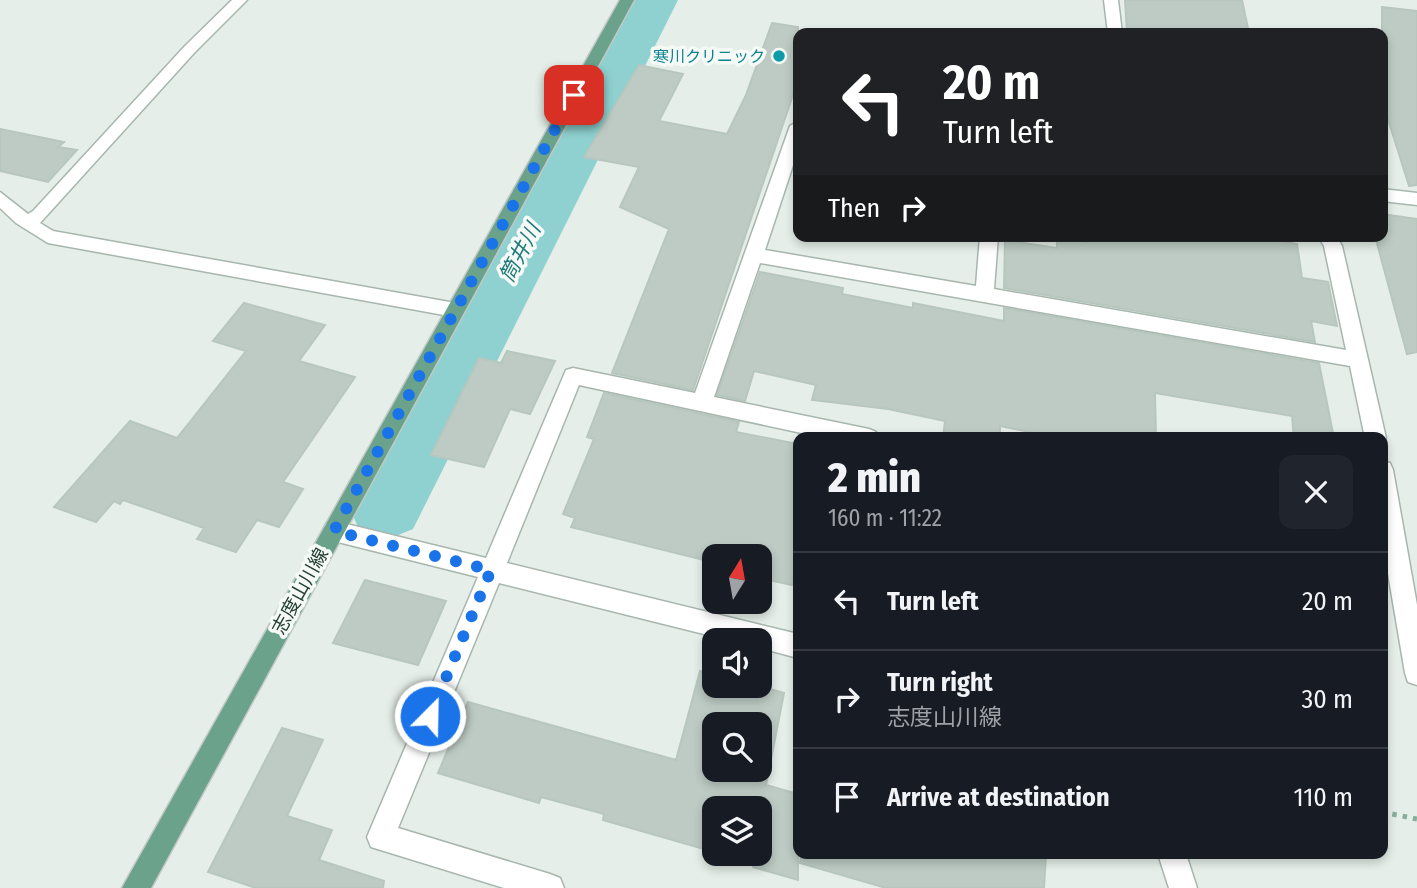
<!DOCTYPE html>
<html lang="en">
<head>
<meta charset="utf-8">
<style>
  :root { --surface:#171b24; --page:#20242c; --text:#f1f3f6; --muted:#9ea1a6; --line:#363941 }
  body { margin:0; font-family:"Fira Sans Condensed","Noto Sans JP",sans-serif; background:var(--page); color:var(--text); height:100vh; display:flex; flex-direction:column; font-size:26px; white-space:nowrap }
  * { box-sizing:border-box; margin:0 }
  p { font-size:23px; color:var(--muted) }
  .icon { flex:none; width:38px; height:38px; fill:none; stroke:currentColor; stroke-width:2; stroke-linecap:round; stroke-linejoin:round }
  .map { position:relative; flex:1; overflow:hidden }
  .side { position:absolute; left:793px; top:432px; width:595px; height:427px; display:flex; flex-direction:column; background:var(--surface); border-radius:14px; box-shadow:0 4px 10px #0003 }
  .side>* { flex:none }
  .banner { position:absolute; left:793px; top:28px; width:595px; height:214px; border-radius:14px; box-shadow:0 4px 10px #0003; background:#202124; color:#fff; overflow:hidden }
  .needle { width:46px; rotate:11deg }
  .tools { position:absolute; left:702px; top:544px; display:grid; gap:14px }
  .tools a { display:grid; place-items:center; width:70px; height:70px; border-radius:14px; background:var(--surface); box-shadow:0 4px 10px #0003; font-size:35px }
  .pin { position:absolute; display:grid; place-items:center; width:60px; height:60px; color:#fff; margin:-30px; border-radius:14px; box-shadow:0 4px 10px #0006 }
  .me { position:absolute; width:77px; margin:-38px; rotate:23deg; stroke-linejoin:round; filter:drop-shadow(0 0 5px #0008) }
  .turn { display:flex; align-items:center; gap:24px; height:147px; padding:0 35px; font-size:32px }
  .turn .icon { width:91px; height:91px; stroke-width:2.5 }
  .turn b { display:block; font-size:49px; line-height:60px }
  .then { display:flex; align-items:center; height:66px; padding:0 35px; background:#0003; gap:14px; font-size:26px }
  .round { display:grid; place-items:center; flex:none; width:74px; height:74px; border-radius:14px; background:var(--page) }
  .summary { display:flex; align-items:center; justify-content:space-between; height:119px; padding:0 35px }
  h1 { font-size:42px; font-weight:800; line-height:52px }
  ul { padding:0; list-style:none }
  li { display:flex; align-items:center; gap:21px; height:98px; padding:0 35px; border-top:2px solid var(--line) }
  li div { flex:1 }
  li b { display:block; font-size:26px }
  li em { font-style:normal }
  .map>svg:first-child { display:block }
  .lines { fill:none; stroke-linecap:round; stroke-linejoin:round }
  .river { fill:#8fd1d0; fill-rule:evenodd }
  .building { fill:#bdcbc4; stroke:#b7c7be; stroke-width:2; fill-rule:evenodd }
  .minor-casing { stroke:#a7b6ae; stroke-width:3 }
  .major-casing { stroke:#c2c9c6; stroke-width:3 }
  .path { stroke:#86b09c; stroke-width:5; stroke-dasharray:4.5 6; stroke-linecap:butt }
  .minor { fill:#fff; fill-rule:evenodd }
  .major { fill:#6ba28b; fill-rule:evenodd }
  .route { stroke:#1a73e8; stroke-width:12; stroke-dasharray:0 21.6 }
  .culture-dot { fill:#0f9aa8; stroke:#f5faf7; stroke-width:2.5 }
  .labels { text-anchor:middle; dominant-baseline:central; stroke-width:7; stroke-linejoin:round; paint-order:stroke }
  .far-culture-label { font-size:16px; fill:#0d838f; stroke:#f5faf7; text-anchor:end }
  .street-label { font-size:19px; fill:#243f34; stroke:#f5faf7 }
  .water-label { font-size:21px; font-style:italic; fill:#1f7a7a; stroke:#f5faf7 }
</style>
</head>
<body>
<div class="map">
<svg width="1417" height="888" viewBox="0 0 1417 888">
  <rect width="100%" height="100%" fill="#e5eee8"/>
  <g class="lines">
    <path class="river" d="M 630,0 L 678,0 L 413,529 L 386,540 L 359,529 L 348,505 L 359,481 Z"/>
  </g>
  <path class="building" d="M 1125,0 L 1242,0 L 1249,33 L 1127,33 Z
    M 1382,7 L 1417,11 L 1417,185 L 1409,186 L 1382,100 Z
    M 772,23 L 798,27 L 798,80 L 693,390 L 612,373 L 669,229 L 620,207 L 639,167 L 584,157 L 639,65 L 683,74 L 659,121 L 727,134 L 746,95 Z
    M 0,129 L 64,142 L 58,147 L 77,150 L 48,182 L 0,171 Z
    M 1382,214 L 1417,219 L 1417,352 L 1407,354 L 1375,236 L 1382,236 Z
    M 1087,236 L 1257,236 L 1297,244 L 1302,278 L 1328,282 L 1337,326 L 1311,321 L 1315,342 L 1004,288 L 1005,240 L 1057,248 L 1057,237 L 1087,242 Z
    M 760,272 L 843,288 L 842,294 L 913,308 L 913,303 L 1004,321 L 1004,308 L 1319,363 L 1334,438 L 1294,438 L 1292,416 L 1155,393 L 1156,438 L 1059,438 L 1000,426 L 1000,438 L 943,438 L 945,421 L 888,409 L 812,400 L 816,385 L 754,371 L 745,401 L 717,395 Z
    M 244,303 L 325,325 L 299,361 L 355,377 L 283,482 L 303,489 L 279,527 L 257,520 L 236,552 L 197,539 L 204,528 L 123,500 L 120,504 L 114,501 L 96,522 L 54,507 L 130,421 L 177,438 L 246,351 L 213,341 Z
    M 507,351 L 555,361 L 530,414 L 510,409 L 484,467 L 431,455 L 479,358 L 501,363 Z
    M 604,393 L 739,422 L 736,432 L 798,444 L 798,555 L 792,585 L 760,578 L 760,556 L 714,556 L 714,567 L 703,564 L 704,560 L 571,527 L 575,518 L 563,514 L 594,439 L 587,437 Z
    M 365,580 L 446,601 L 418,665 L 333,643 Z
    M 700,671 L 714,675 L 714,686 L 760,686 L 784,693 L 766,785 L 798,794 L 798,880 L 753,867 L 754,864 L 721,854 L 760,854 L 760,808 L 714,808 L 714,852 L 603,820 L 604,814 L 541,797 L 539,803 L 438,773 L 468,702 L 676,760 ZM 714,724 L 760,724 L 760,770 L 714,770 Z
    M 282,728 L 323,740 L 287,816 L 332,830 L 319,860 L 384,881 L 383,888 L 256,888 L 208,872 Z
    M 801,854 L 1046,854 L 1044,888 L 886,888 L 800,863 Z"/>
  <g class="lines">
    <defs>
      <path id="minor" d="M 232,0 L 247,0 L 195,52 L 40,223 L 53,231 L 455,303 L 464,310 L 462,315 L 455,317 L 48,243 L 16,223 L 0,208 L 0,192 L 28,214 L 33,211 L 185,46 Z
        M 1104,0 L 1118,0 L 1122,33 L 1108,33 Z
        M 798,121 L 798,150 L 765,250 L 976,286 L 980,236 L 998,236 L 994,289 L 1346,350 L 1324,246 L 1318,236 L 1336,236 L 1342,246 L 1386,438 L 1383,444 L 1382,438 L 1365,438 L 1350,366 L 760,263 L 714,397 L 869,429 L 876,432 L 879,438 L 825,438 L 579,385 L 507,563 L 798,634 L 798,658 L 760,648 L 760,640 L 728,640 L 499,583 L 398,828 L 550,874 L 560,878 L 564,888 L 504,888 L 371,847 L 367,837 L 478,577 L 334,541 L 326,538 L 323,531 L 326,524 L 334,521 L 486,558 L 566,370 L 573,368 L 695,393 L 790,126 Z
        M 1382,189 L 1417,193 L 1417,205 L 1382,201 Z
        M 1382,461 L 1390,463 L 1393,470 L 1417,605 L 1417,685 L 1408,682 L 1405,673 L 1382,538 Z
        M 1158,854 L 1186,854 L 1197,888 L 1169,888 Z"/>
      <path id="major" d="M 620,0 L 634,0 L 151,888 L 122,888 Z"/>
    </defs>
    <use href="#minor" class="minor-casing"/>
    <use href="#major" class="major-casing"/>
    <path class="path" d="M 1382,812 L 1417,819"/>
    <use href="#minor" class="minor"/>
    <use href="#major" class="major"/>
  </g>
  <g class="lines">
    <path class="route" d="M 430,716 L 491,570 L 334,531 L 574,95"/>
  </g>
  <circle class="culture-dot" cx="779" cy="56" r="7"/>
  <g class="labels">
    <g class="far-culture-label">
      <text x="765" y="56">寒川クリニック</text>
    </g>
    <g class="street-label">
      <text transform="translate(300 591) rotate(-61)">志度山川線</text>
    </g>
    <g class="water-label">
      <text transform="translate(520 253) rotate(-62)">筒井川</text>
    </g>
  </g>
</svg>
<div class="tools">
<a><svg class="needle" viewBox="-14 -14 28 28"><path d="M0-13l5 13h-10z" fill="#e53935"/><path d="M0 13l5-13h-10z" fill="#9ea1a6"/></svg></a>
<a><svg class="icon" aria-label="sound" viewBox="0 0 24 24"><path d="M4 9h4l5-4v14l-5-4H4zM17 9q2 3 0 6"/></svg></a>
<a><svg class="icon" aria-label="search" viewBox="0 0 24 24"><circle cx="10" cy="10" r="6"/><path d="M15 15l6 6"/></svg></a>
<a><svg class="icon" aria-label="layers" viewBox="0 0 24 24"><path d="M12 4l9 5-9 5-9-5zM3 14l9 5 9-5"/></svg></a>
</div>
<div class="pin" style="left:574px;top:95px;background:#d93025"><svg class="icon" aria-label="arrive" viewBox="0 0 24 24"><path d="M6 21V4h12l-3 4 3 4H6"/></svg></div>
<svg class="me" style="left:430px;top:716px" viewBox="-20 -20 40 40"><circle r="17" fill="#1a73e8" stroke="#fff" stroke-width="3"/><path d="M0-11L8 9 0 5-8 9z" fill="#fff"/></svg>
<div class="banner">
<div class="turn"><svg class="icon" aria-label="left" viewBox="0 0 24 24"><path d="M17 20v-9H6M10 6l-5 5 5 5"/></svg><div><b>20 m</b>Turn left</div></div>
<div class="then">Then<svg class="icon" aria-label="right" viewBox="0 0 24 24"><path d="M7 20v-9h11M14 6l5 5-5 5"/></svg></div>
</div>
<section class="side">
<div class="summary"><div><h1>2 min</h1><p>160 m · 11:22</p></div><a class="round"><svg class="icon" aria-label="close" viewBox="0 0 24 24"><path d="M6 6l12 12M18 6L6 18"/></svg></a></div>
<ul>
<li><svg class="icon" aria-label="left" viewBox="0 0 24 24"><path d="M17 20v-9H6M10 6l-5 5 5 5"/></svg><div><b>Turn left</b></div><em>20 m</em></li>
<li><svg class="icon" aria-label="right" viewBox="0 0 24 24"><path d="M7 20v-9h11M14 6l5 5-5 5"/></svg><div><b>Turn right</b><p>志度山川線</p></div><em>30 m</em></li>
<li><svg class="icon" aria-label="arrive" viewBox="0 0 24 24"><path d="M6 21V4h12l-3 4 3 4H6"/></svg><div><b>Arrive at destination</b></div><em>110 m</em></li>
</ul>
</section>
</div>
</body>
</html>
